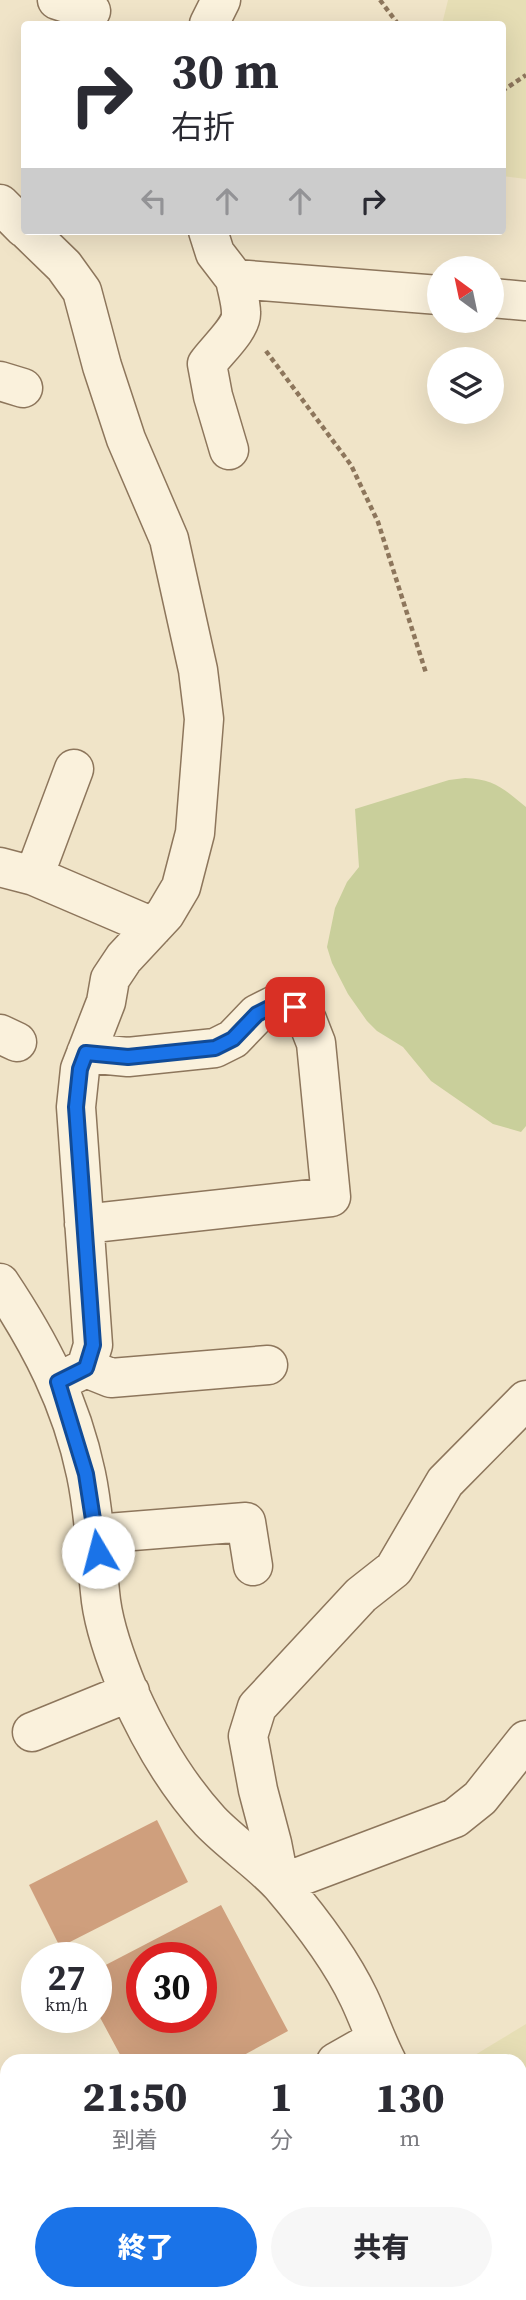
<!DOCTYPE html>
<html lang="ja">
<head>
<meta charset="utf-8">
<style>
  :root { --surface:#fff; --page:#f7f7f7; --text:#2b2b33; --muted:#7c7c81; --accent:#1a73e8 }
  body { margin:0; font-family:"Source Serif 4","Noto Sans JP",serif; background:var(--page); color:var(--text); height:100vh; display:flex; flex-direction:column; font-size:26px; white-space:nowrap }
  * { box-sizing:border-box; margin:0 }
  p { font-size:23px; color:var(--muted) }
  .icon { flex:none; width:38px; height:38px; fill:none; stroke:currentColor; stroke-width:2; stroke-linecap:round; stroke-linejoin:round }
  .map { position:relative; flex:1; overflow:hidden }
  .panel { position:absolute; left:0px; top:2054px; width:527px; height:247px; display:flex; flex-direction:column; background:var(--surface); border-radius:21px 21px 0 0; box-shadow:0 7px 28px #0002 }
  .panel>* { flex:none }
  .hud { position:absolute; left:21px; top:21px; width:485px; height:214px; border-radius:7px; box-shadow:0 7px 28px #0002; background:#fff; color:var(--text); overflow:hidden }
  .needle { width:46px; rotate:327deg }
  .tools { position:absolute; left:427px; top:256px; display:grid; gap:14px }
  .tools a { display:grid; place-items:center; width:77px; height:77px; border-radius:50%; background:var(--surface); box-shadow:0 7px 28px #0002; font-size:35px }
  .speed { position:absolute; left:21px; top:1942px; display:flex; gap:14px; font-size:35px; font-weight:700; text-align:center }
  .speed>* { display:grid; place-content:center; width:91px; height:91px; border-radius:50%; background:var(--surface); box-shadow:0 7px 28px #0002; line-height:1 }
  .speed small { font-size:18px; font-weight:400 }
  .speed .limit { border:10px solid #d22; background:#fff; color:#111 }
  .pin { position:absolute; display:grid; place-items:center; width:60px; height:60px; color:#fff; margin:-30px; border-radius:14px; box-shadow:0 4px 10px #0006 }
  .me { position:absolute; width:77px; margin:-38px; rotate:352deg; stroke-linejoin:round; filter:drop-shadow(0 0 5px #0008) }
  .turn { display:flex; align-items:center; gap:24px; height:147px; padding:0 35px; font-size:32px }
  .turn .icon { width:91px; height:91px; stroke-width:2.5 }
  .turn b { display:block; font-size:49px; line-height:60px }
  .lanes { display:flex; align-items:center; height:66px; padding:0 35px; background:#0003; justify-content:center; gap:35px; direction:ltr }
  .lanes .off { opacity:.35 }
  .eta { display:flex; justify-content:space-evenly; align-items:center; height:119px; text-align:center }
  .eta b { font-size:42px; font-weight:800; line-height:49px }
  .button { display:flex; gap:14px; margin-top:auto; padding:14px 35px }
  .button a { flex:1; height:80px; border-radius:42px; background:var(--accent); color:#fff; font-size:28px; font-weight:800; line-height:80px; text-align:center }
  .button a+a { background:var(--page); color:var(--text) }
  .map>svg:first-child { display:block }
  .farmland { fill:#e6deb5 }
  .green { fill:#c9cf9b }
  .building { fill:#cf9f7d; fill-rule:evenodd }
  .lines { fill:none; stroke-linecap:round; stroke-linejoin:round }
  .street-casing { stroke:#8d765c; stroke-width:41 }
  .path { stroke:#8d765c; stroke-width:4.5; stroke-dasharray:5 3.5; stroke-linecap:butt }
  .street { stroke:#faf1dc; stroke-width:38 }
  .route-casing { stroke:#114b97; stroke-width:18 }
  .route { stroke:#1a73e8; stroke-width:12 }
</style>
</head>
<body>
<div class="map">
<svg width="526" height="2300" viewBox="0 0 526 2300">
  <rect width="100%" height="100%" fill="#f0e4c8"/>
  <path class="farmland" d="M 448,0 L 526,0 L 526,179 L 502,176 L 502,24 L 442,24 Z
    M 526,2024 L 526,2233 L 520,2237 L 520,2062 L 465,2061 Z"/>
  <path class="green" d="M 465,778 C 494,779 504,789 526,807 L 526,1126 L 521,1132 L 493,1124 L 431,1081 L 403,1047 L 377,1031 L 367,1021 L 348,994 L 332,963 L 327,947 L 335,908 L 347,882 L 359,867 L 355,809 L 449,780 Z"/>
  <path class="building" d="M 157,1820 L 188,1882 L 60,1947 L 29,1885 Z
    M 221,1905 L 288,2031 L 231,2062 L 124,2062 L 96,2010 L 96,1970 ZM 142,1958 L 201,1958 L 201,2018 L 142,2018 Z"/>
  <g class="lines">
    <defs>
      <path id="street" d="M 57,0 L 91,11
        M 209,24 L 221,0
        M 0,204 L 24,228
        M 28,231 L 64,266 L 82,291 L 102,366 L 126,439 L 169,539 L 198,670 L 204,719 L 195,833 L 181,887 L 165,914 L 124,958 L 110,979 L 106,1002 L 80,1069 L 76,1107 L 93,1345 L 86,1368
        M 208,231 L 215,253 L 235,279 L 439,295
        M 492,298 L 526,301
        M 0,381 L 23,388
        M 229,450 L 213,396 L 207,364 C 216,351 242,328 241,313 C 241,302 237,290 235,279
        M 0,867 L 34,876 L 153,927
        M 34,876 L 74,769
        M 0,1034 L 17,1042
        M 84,1224 L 331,1197 L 316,1043 L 307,1020 L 295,1007 L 277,1004 L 257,1014 L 233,1039 L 215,1048 L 128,1057 L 86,1053
        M 0,1283 C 40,1343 71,1402 86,1474 C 95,1516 96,1559 101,1601 C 105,1631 117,1663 129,1692 C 149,1737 177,1785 210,1821 C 232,1844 260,1862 281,1885 C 310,1919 340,1958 359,1998 C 369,2019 376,2041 387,2062
        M 62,1380 L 86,1368 L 111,1378 L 268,1365
        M 526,1400 L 445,1482 L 394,1569 L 361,1595 L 257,1707 L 248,1736 L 258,1790 L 272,1843 L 280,1884 L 455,1818 L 480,1798 L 526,1740
        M 95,1534 L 246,1522 L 253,1566
        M 32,1732 L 130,1692
        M 336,2062 L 375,2040
        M 0,2254 L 7,2265
        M 520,2269 L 526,2265
        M 250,2294 L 253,2300
        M 13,2300 L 22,2294
        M 470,2300 L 480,2294"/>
    </defs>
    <use href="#street" class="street-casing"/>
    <path class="path" d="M 380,0 L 398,24
      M 502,91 L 526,75
      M 266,351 L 351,465 L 378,522 L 426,673"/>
    <use href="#street" class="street"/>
  </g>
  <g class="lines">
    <defs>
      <path id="route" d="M 98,1552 L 86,1474 L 58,1382 L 86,1368 L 93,1345 L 76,1107 L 80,1069 L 86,1053 L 128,1057 L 215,1048 L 233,1039 L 257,1014 L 277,1004 L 295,1007"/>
    </defs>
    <use href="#route" class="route-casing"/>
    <use href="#route" class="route"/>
  </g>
</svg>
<div class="tools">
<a><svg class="needle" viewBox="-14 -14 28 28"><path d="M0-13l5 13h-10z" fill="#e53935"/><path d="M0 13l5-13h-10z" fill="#7c7c81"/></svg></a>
<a><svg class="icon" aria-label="layers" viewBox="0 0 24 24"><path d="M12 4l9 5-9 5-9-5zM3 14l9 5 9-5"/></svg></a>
</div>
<div class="speed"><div>27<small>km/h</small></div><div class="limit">30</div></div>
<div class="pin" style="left:295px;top:1007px;background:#d93025"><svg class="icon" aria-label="arrive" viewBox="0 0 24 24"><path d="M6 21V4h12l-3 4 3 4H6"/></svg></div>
<svg class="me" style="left:98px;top:1552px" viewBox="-20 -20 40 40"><circle r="19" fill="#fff"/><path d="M0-13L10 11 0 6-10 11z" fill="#1a73e8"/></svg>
<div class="hud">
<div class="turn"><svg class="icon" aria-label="right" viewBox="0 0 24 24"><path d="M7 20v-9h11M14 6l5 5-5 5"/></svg><div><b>30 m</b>右折</div></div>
<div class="lanes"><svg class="icon off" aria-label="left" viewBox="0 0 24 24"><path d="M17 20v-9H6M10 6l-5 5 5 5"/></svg><svg class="icon off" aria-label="ahead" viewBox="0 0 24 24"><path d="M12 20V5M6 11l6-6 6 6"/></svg><svg class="icon off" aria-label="ahead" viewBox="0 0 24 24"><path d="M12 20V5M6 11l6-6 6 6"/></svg><svg class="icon" aria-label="right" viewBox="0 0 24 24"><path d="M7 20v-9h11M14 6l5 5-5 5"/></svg></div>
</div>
<section class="panel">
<div class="eta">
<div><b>21:50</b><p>到着</p></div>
<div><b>1</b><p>分</p></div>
<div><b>130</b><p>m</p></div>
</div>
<div class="button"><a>終了</a><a>共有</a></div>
</section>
</div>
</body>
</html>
